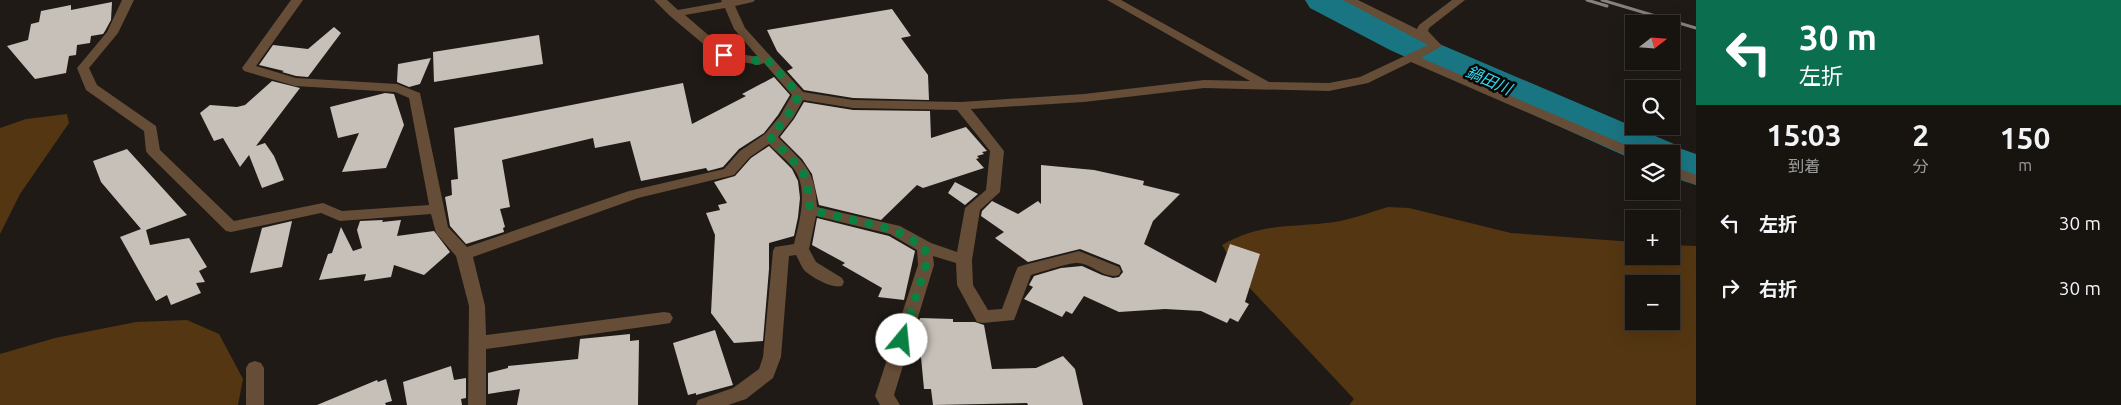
<!DOCTYPE html>
<html lang="ja">
<head>
<meta charset="utf-8">
<style>
  :root { --surface:#171410; --page:#201d19; --text:#f1f3f6; --muted:#9e9e9f; --line:#363330 }
  body { margin:0; font-family:Ubuntu,"Noto Sans JP",sans-serif; background:var(--page); color:var(--text); height:100vh; display:flex; flex-direction:column; font-size:19px; white-space:nowrap }
  * { box-sizing:border-box; margin:0 }
  p { font-size:16px; color:var(--muted) }
  .icon { flex:none; width:28px; height:28px; fill:none; stroke:currentColor; stroke-width:2; stroke-linecap:round; stroke-linejoin:round }
  .map { position:relative; flex:1; overflow:hidden }
  .drawer { display:flex; flex-direction:column; background:var(--surface); width:425px }
  .drawer>* { flex:none }
  .hud { background:#0b6e4f; color:#fff; overflow:hidden }
  .needle { width:32px; rotate:73deg }
  .tools { position:absolute; left:1625px; top:15px; display:grid; gap:10px }
  .tools a { display:grid; place-items:center; width:55px; height:55px; border-radius:0px; background:var(--surface); box-shadow:0 5px 20px #0002,0 0 0 1px var(--line); font-size:25px }
  .pin { position:absolute; display:grid; place-items:center; width:42px; height:42px; color:#fff; margin:-21px; border-radius:10px; box-shadow:0 2px 8px #0006 }
  .me { position:absolute; width:55px; margin:-28px; rotate:17deg; stroke-linejoin:round; filter:drop-shadow(0 0 4px #0008) }
  .turn { display:flex; align-items:center; gap:18px; height:105px; padding:0 20px; font-size:22px }
  .turn .icon { width:65px; height:65px; stroke-width:2.5 }
  .turn b { display:block; font-size:35px; line-height:42px }
  .eta { display:flex; justify-content:space-evenly; align-items:center; height:85px; text-align:center }
  .eta b { font-size:30px; font-weight:700; line-height:35px }
  ul { padding:0; list-style:none }
  li { display:flex; align-items:center; gap:15px; height:65px; padding:0 20px }
  li div { flex:1 }
  li b { display:block; font-size:19px }
  li em { font-style:normal }
  main { display:flex; flex:1; min-height:0 }
  .map>svg:first-child { display:block }
  .green { fill:#543612; fill-rule:evenodd }
  .lines { fill:none; stroke-linecap:round; stroke-linejoin:round }
  .river { fill:#1a7583; fill-rule:evenodd }
  .building { fill:#c7c0b9 }
  .minor { fill:#654d37; fill-rule:evenodd }
  .rail { stroke:#85817c; stroke-width:3 }
  .route { stroke:#0b8043; stroke-width:9; stroke-dasharray:0 16.2 }
  .labels { text-anchor:middle; dominant-baseline:central; stroke-width:5; stroke-linejoin:round; paint-order:stroke }
  .water-label { font-size:16px; font-style:italic; fill:#2ed9f1; stroke:#070604 }
</style>
</head>
<body>
<main>
<div class="map">
<svg width="1696" height="405" viewBox="0 0 1696 405">
  <rect width="100%" height="100%" fill="#1f1a15"/>
  <path class="green" d="M 67,114 L 69,123 L 20,194 L 0,234 L 0,128 L 26,119 Z
    M 1388,207 L 1409,208 L 1511,233 L 1634,242 L 1634,256 L 1671,256 L 1671,245 L 1696,246 L 1696,405 L 1349,405 L 1354,399 L 1245,283 L 1222,245 C 1263,222 1291,228 1335,222 C 1353,219 1371,212 1388,207 ZM 1634,284 L 1671,284 L 1671,321 L 1634,321 Z
    M 187,320 L 219,334 L 243,379 L 238,405 L 0,405 L 0,354 L 55,338 L 136,322 Z"/>
  <g class="lines">
    <path class="river" d="M 1305,0 L 1350,0 L 1416,34 L 1674,144 L 1676,147 L 1696,154 L 1696,185 L 1671,177 L 1671,154 L 1634,154 L 1634,160 L 1390,50 L 1310,8 Z"/>
  </g>
  <path class="building" d="M 112,2 L 111,20 L 105,31 L 103,34 L 91,36 L 90,43 L 77,45 L 76,55 L 69,56 L 66,73 L 35,79 L 7,46 L 28,40 L 31,24 L 39,22 L 41,11 L 71,5 L 71,10 Z
    M 892,9 L 911,36 L 901,38 L 928,75 L 929,100 L 853,98 L 804,90 L 787,71 L 793,68 L 777,51 L 767,30 Z
    M 334,27 L 341,33 L 308,77 L 296,76 L 282,72 L 284,71 L 259,65 L 273,45 L 308,49 Z
    M 539,35 L 543,64 L 434,82 L 433,52 Z
    M 431,58 L 420,84 L 409,87 L 397,82 L 398,64 Z
    M 774,77 L 790,95 L 778,115 L 764,133 L 739,149 L 723,167 L 708,171 L 706,168 L 641,181 L 630,141 L 595,148 L 593,138 L 502,160 L 510,207 L 500,209 L 505,227 L 503,228 L 504,232 L 466,244 L 450,226 L 445,197 L 452,195 L 451,180 L 458,179 L 454,128 L 683,83 L 692,124 L 746,96 L 742,94 Z
    M 272,81 L 300,88 L 256,146 L 265,143 L 274,156 L 284,180 L 262,188 L 249,155 L 240,167 L 223,138 L 214,141 L 200,113 L 210,105 L 237,107 L 245,105 Z
    M 385,93 L 394,94 L 404,125 L 386,168 L 342,172 L 359,133 L 338,138 L 330,107 Z
    M 804,102 L 853,110 L 930,111 L 931,138 L 966,127 L 987,151 L 982,152 L 984,154 L 977,156 L 979,158 L 976,159 L 984,168 L 923,188 L 917,185 L 881,220 L 819,205 L 812,174 L 802,159 L 780,137 L 794,119 Z
    M 769,146 L 792,169 L 798,181 L 800,198 L 798,217 L 794,236 L 769,243 L 769,269 L 763,341 L 734,343 L 711,313 L 715,235 L 706,213 L 720,210 L 718,205 L 727,203 L 714,182 L 735,176 L 751,158 Z
    M 127,149 L 187,215 L 146,230 L 150,245 L 189,238 L 207,267 L 199,271 L 205,282 L 196,283 L 201,293 L 171,305 L 167,295 L 156,301 L 120,237 L 141,229 L 101,182 L 93,161 Z
    M 1041,165 L 1094,170 L 1144,181 L 1143,185 L 1180,194 L 1153,221 L 1144,244 L 1216,283 L 1230,244 L 1260,254 L 1245,302 L 1249,304 L 1238,322 L 1230,318 L 1227,323 L 1201,311 L 1165,309 L 1119,312 L 1084,296 L 1072,314 L 1066,311 L 1062,317 L 1024,299 L 1033,287 L 1029,285 L 1034,276 L 1061,268 L 1082,266 L 1102,275 L 1113,278 L 1119,277 L 1123,272 L 1120,265 L 1080,249 L 1028,262 L 995,238 L 1004,232 L 981,216 L 982,211 L 992,201 L 1018,214 L 1038,201 L 1041,204 Z
    M 955,182 L 978,194 L 965,205 L 948,193 Z
    M 817,218 L 889,236 L 915,251 L 904,300 L 878,297 L 882,288 L 842,265 L 845,263 L 812,245 Z
    M 383,220 L 382,222 L 401,220 L 397,236 L 434,231 L 450,252 L 424,275 L 394,265 L 391,277 L 364,281 L 366,274 L 319,280 L 328,254 L 332,253 L 341,227 L 353,251 L 362,248 L 357,230 L 360,221 Z
    M 292,221 L 282,267 L 250,273 L 262,228 Z
    M 920,318 L 953,319 L 953,322 L 975,322 L 984,325 L 992,369 L 1036,368 L 1063,356 L 1075,369 L 1083,405 L 1028,405 L 1027,403 L 933,405 L 931,389 L 924,389 L 918,325 Z
    M 715,330 L 733,385 L 696,395 L 696,393 L 688,395 L 673,343 Z
    M 630,334 L 630,341 L 639,340 L 638,405 L 517,405 L 520,389 L 488,394 L 488,373 L 508,368 L 508,366 L 578,359 L 580,339 Z
    M 451,366 L 454,380 L 466,378 L 466,398 L 461,399 L 462,405 L 407,405 L 403,382 Z
    M 386,379 L 392,401 L 385,403 L 386,405 L 317,405 L 377,380 L 378,382 Z"/>
  <g class="lines">
    <path class="minor" d="M 122,0 L 134,0 L 118,33 L 89,68 L 97,85 L 156,126 L 160,150 L 234,221 L 323,203 L 342,211 L 429,205 L 409,98 L 395,92 L 295,86 L 244,71 L 242,68 L 291,0 L 303,0 L 256,66 L 296,78 L 397,84 L 420,93 L 448,227 L 467,247 L 629,191 L 724,169 L 740,151 L 765,134 L 780,116 L 792,95 L 764,63 L 759,65 L 720,58 L 670,16 L 654,0 L 667,0 L 678,10 L 722,2 L 721,0 L 755,0 L 753,2 L 735,6 L 745,28 L 803,92 L 853,100 L 961,102 L 1084,94 L 1204,80 L 1250,81 L 1107,0 L 1121,0 L 1269,82 L 1329,83 L 1360,77 L 1428,45 L 1343,0 L 1358,0 L 1417,29 L 1419,25 L 1452,0 L 1465,0 L 1429,28 L 1428,31 L 1442,46 L 1421,58 L 1640,151 L 1642,154 L 1634,154 L 1634,158 L 1630,157 L 1411,62 L 1368,83 L 1329,91 L 1204,88 L 1084,102 L 971,109 L 1004,151 L 1000,192 L 980,210 L 972,260 L 973,285 L 988,310 L 1002,309 L 1016,271 L 1018,267 L 1024,265 L 1079,251 L 1119,267 L 1121,271 L 1119,275 C 1104,280 1092,263 1077,263 C 1067,263 1042,272 1031,275 L 1014,320 L 983,323 L 977,322 L 957,285 L 956,263 L 933,256 L 934,265 L 894,395 L 900,405 L 880,405 L 875,396 L 918,265 L 917,250 L 890,234 L 816,216 L 809,249 L 816,262 L 842,278 L 844,282 L 842,286 C 832,289 811,277 804,270 C 801,266 799,260 796,255 L 789,256 L 781,357 L 773,378 L 746,399 L 728,405 L 696,405 L 698,400 L 733,388 L 759,369 L 763,357 L 773,251 L 775,247 L 794,244 C 799,223 808,193 796,172 C 790,162 777,153 769,144 L 750,157 L 734,175 L 638,198 L 473,257 L 485,306 L 486,335 L 664,312 L 670,313 L 673,318 L 670,323 L 664,324 L 486,349 L 486,405 L 468,405 L 469,306 L 456,256 L 436,233 L 431,214 L 340,221 L 321,213 L 231,232 L 226,231 L 148,154 L 146,151 L 144,131 L 86,90 L 77,68 L 107,32 ZM 725,8 L 734,29 L 758,57 L 728,52 L 685,15 ZM 803,100 L 853,108 L 957,110 L 990,151 L 986,190 L 965,208 L 957,252 L 931,243 L 900,226 L 817,207 C 815,168 803,163 778,137 L 793,118 Z
      M 1671,166 L 1696,175 L 1696,185 L 1671,175 Z
      M 255,361 L 261,363 L 264,368 L 264,405 L 246,405 L 246,368 L 249,363 Z"/>
    <path class="rail" d="M 1587,0 L 1607,6
      M 1602,0 L 1696,28"/>
  </g>
  <g class="lines">
    <path class="route" d="M 724,55 L 759,61 L 766,58 L 799,95 L 786,118 L 770,137 L 803,171 L 809,194 L 810,210 L 895,230 L 925,247 L 926,265 L 902,340"/>
  </g>
  <g class="labels">
    <g class="water-label">
      <text transform="translate(1489 80) rotate(24)">鍋田川</text>
    </g>
  </g>
</svg>
<div class="tools">
<a><svg class="needle" viewBox="-14 -14 28 28"><path d="M0-13l5 13h-10z" fill="#e53935"/><path d="M0 13l5-13h-10z" fill="#9e9e9f"/></svg></a>
<a><svg class="icon" aria-label="search" viewBox="0 0 24 24"><circle cx="10" cy="10" r="6"/><path d="M15 15l6 6"/></svg></a>
<a><svg class="icon" aria-label="layers" viewBox="0 0 24 24"><path d="M12 4l9 5-9 5-9-5zM3 14l9 5 9-5"/></svg></a>
<a>+</a>
<a>−</a>
</div>
<div class="pin" style="left:724px;top:55px;background:#d93025"><svg class="icon" aria-label="arrive" viewBox="0 0 24 24"><path d="M6 21V4h12l-3 4 3 4H6"/></svg></div>
<svg class="me" style="left:902px;top:340px" viewBox="-20 -20 40 40"><circle r="19" fill="#fff"/><path d="M0-13L10 11 0 6-10 11z" fill="#0b8043"/></svg>
</div>
<section class="drawer">
<div class="hud">
<div class="turn"><svg class="icon" aria-label="left" viewBox="0 0 24 24"><path d="M17 20v-9H6M10 6l-5 5 5 5"/></svg><div><b>30 m</b>左折</div></div>
</div>
<div class="eta">
<div><b>15:03</b><p>到着</p></div>
<div><b>2</b><p>分</p></div>
<div><b>150</b><p>m</p></div>
</div>
<ul>
<li><svg class="icon" aria-label="left" viewBox="0 0 24 24"><path d="M17 20v-9H6M10 6l-5 5 5 5"/></svg><div><b>左折</b></div><em>30 m</em></li>
<li><svg class="icon" aria-label="right" viewBox="0 0 24 24"><path d="M7 20v-9h11M14 6l5 5-5 5"/></svg><div><b>右折</b></div><em>30 m</em></li>
</ul>
</section>
</main>
</body>
</html>
